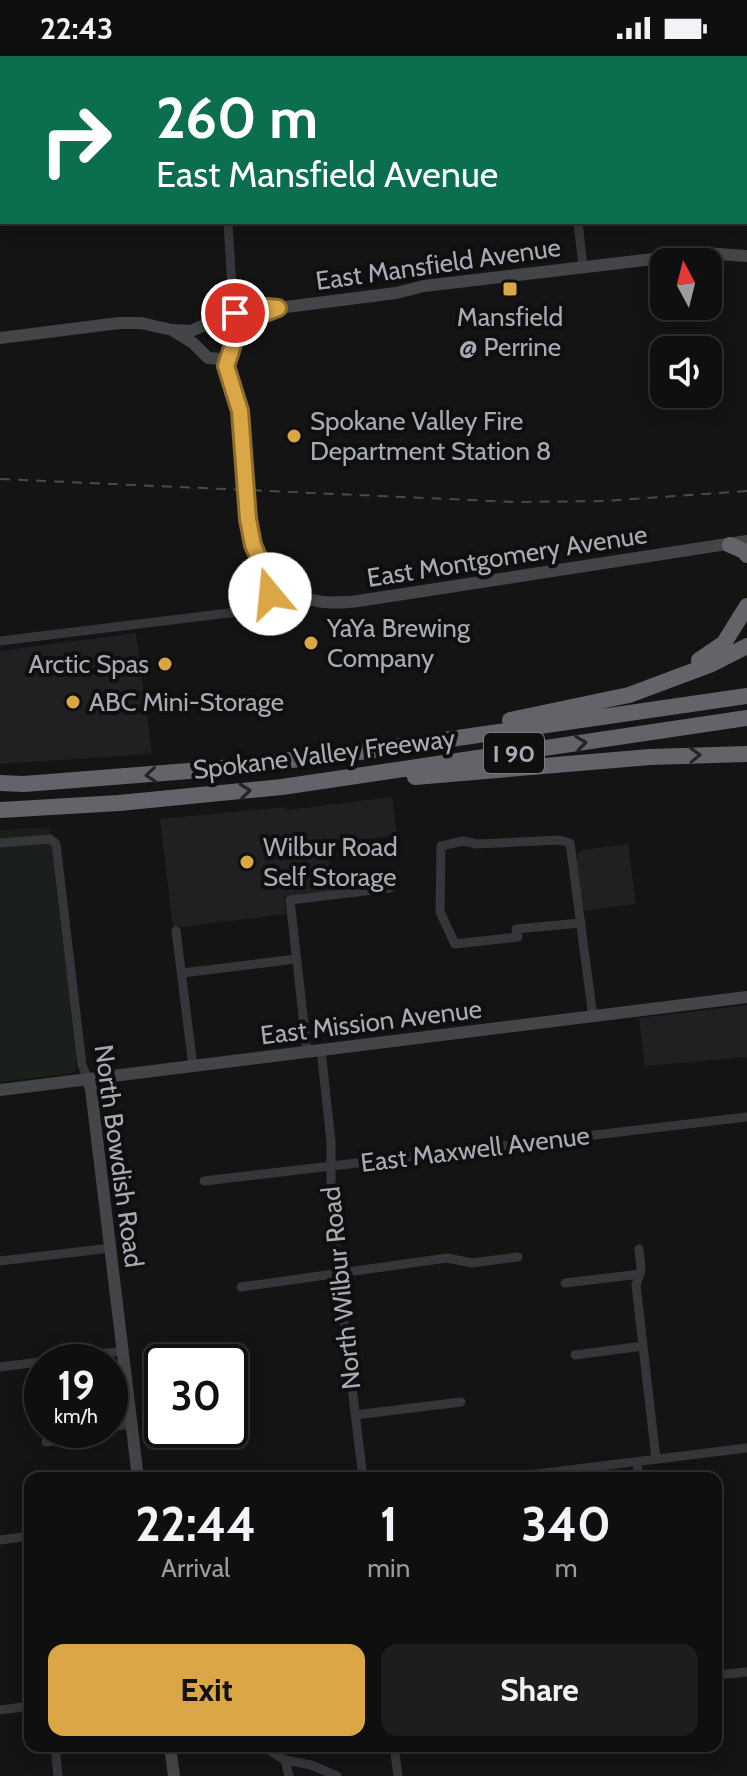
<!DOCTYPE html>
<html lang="en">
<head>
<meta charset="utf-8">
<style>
  :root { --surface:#0f0f10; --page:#1d1d1e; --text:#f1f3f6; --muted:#9b9c9f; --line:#2f2f30; --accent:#dba746 }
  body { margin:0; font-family:Cabin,sans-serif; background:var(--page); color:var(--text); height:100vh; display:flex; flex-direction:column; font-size:30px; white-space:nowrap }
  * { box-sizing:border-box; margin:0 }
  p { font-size:26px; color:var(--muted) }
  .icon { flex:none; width:44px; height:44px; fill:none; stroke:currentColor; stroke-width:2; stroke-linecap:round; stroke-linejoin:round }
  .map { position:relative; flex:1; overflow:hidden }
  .sheet { position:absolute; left:24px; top:1416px; width:698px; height:280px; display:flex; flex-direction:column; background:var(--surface); border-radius:16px; box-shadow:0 4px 20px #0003,0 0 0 2px var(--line) }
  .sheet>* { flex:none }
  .top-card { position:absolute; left:0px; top:0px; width:748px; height:168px; box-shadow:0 4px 20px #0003,0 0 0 2px var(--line); background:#0b6e4f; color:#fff; overflow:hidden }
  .needle { width:52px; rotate:353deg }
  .tools { position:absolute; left:650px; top:192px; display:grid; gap:16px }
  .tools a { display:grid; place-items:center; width:72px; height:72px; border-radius:16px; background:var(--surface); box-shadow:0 4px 20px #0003,0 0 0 2px var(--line); font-size:40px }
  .speed { position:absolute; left:24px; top:1288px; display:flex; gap:16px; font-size:40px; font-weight:700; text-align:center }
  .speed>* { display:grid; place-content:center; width:104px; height:104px; border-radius:50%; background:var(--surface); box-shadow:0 4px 20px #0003,0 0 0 2px var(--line); line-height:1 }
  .speed small { font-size:20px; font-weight:400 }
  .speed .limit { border:4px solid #111; border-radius:12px; background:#fff; color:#111 }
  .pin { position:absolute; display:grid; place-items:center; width:68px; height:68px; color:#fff; margin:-34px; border:4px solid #fff; border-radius:50%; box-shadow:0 2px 8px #0007 }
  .me { position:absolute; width:88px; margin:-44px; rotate:343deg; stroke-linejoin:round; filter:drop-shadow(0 0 6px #0008) }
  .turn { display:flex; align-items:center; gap:28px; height:168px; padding:0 24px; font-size:36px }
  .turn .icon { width:104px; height:104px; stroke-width:2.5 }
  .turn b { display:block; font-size:56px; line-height:68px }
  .eta { display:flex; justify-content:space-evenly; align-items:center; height:136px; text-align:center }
  .eta b { font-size:48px; font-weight:700; line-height:56px }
  .action { display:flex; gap:16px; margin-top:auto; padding:16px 24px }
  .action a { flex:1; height:92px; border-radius:16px; background:var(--accent); color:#111; font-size:32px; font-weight:700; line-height:92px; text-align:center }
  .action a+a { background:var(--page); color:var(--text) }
  .status { display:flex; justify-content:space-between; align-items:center; height:56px; padding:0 40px; background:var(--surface); direction:ltr }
  .status svg { height:22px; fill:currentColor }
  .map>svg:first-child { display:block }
  .built { fill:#202022 }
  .green { fill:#1a1f1b }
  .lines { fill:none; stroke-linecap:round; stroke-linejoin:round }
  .street { stroke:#35363a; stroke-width:9 }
  .secondary { stroke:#434549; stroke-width:12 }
  .highway { stroke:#62646a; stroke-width:16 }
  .rail { stroke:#484a4e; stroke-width:2; stroke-dasharray:10 8; stroke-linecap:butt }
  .oneway { stroke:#242426 }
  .route-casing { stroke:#8e6d2e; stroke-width:20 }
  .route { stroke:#dba746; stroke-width:14 }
  .poi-dot { fill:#dba746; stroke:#0f0f10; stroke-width:3 }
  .labels { text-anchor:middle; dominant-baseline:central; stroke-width:8; stroke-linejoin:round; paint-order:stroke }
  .shield { fill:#0f0f10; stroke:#797c83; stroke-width:2 }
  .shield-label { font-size:24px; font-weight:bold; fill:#a7abb4 }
  .street-label { font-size:26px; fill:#a7abb4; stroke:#0f0f10 }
  .poi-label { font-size:26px; fill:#a7abb4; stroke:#0f0f10; text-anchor:start }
</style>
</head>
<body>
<div class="status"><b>22:43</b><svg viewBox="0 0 49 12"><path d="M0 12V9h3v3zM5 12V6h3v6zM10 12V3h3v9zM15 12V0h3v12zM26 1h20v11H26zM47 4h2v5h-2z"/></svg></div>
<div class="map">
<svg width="747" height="1720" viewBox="0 0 747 1720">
  <rect width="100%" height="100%" fill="#141415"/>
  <path class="built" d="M 136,577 L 152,698 L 0,708 L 0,595 Z
    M 392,741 L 397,779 L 327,788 L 332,834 L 284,840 L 286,858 L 173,872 L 160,763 L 286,751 L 287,754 Z
    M 628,788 L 636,848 L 582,855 L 576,808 L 578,797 L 582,794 Z
    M 747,949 L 747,1001 L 645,1010 L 639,962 Z"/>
  <path class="green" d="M 49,771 L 76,995 L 76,1013 L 72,1017 L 0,1026 L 0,774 Z"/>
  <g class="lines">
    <path class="street" d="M 216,0 L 216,2
      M 0,19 L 2,19
      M 746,127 L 747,127
      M 578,166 L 583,211
      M 228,263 L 233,250 L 228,166
      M 0,585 L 245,555 L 260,549 L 278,527
      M 0,787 L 50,783 L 56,788 L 82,1009 L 88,1023
      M 581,867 L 516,873 L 518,881 L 455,888 L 440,856 L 441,790 L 463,785 L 477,788 L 559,784 L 570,787 L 572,802 L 593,961
      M 176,875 L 193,1010
      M 182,917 L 296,903
      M 321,994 L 331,1086 L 331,1159 L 363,1422
      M 307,995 L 290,844 L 390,832
      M 204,1125 L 747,1061
      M 639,1193 L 641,1214 L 636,1229 L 656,1403
      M 0,1205 L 111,1192
      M 565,1227 L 640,1218
      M 241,1231 L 447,1202 L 472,1207 L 518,1201
      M 575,1299 L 643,1290
      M 0,1311 L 123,1295
      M 355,1359 L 461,1346
      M 110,1371 L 132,1368
      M 46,1386 L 67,1383 L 91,1374
      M 637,1406 L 639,1422
      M 504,1422 L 747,1392
      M 0,1484 L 30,1480
      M 716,1619 L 747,1616
      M 0,1654 L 30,1650
      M 55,1690 L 58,1720
      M 262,1690 L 285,1704 L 289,1720
      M 394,1690 L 398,1720
      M 285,1704 L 311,1709 L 337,1720"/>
    <path class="secondary" d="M 172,274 L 193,287 L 208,302 L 221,303 L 231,296 L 237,271 L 247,262 L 278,252 L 396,237 L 424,230 L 704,197 L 747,200
      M 0,282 L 119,267 L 141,267 L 172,274 L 191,275 L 209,267 L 228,263 L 246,251 L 263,249 L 278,252
      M 231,296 C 220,315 240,351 243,373 C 249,427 234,500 287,533 C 311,548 331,548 358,545 L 747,485
      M 88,1023 L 91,1033 L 138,1422
      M 0,1034 L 747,941
      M 170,1690 L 174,1720"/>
    <path class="highway" d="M 730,489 L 744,495 L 747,499
      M 699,604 L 724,587 L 747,550
      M 510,664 L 629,639 L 712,608 L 747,590
      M 415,721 L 650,701 L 747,698
      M 0,727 L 24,728 L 214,713 L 368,695 L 747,640
      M 0,754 L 119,747 L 282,731 L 747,662"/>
    <path class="rail" d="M 0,423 L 514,446 L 605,445 L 747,435"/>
  </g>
  <defs><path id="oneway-chevron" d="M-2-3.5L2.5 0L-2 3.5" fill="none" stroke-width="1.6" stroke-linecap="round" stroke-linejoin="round" transform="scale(2)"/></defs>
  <g class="oneway">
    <use href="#oneway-chevron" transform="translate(581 687) rotate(-8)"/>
    <use href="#oneway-chevron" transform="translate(695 699) rotate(-2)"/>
    <use href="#oneway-chevron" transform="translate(151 719) rotate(175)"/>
    <use href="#oneway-chevron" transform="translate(245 735) rotate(-6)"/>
  </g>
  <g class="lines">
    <defs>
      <path id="route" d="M 235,257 L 254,250 L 278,252 L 240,267 L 226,310 L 240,355 L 248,463 L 253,489 L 262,509 L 278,527 L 270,538"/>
    </defs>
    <use href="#route" class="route-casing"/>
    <use href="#route" class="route"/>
  </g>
  <g class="poi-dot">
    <rect x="502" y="225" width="16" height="16" rx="4"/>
    <circle cx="294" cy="380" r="8"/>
    <circle cx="311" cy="587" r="8"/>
    <circle cx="165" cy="608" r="8"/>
    <circle cx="73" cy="646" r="8"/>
    <circle cx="247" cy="806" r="8"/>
  </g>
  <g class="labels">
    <rect class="shield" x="484" y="677" width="60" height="40" rx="6"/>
    <g class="shield-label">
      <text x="514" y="697">I 90</text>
    </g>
    <g class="street-label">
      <text transform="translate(438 208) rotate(-8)">East Mansfield Avenue</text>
      <text transform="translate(507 500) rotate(-9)">East Montgomery Avenue</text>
      <text transform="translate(324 698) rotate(-7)">Spokane Valley Freeway</text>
      <text transform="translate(371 966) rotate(-7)">East Mission Avenue</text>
      <text transform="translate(475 1093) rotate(-7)">East Maxwell Avenue</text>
      <text transform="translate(119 1100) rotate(82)">North Bowdish Road</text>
      <text transform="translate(341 1232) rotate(-96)">North Wilbur Road</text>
    </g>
    <g class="poi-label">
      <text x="510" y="261" text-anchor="middle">Mansfield<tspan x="510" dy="30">@ Perrine</tspan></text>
      <text x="310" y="365">Spokane Valley Fire<tspan x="310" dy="30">Department Station 8</tspan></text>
      <text x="327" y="572">YaYa Brewing<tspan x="327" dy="30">Company</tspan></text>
      <text x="149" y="608" text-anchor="end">Arctic Spas</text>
      <text x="89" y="646">ABC Mini-Storage</text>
      <text x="263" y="791">Wilbur Road<tspan x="263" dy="30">Self Storage</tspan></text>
    </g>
  </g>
</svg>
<div class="tools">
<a><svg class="needle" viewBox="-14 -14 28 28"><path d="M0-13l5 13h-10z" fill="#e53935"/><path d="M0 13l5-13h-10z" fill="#9b9c9f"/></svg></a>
<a><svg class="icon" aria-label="sound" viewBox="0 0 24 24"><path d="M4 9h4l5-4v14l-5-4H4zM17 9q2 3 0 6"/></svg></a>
</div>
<div class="speed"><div>19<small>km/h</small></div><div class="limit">30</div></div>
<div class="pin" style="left:235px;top:257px;background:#d93025"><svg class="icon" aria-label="arrive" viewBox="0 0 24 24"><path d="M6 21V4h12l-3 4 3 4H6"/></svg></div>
<svg class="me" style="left:270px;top:538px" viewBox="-20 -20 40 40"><circle r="19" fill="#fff"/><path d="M0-13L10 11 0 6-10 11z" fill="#dba746"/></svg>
<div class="top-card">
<div class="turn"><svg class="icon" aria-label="right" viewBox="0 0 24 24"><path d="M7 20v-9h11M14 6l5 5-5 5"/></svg><div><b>260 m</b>East Mansfield Avenue</div></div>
</div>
<section class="sheet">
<div class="eta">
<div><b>22:44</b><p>Arrival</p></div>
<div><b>1</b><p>min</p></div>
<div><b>340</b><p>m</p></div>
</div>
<div class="action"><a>Exit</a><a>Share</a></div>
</section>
</div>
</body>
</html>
